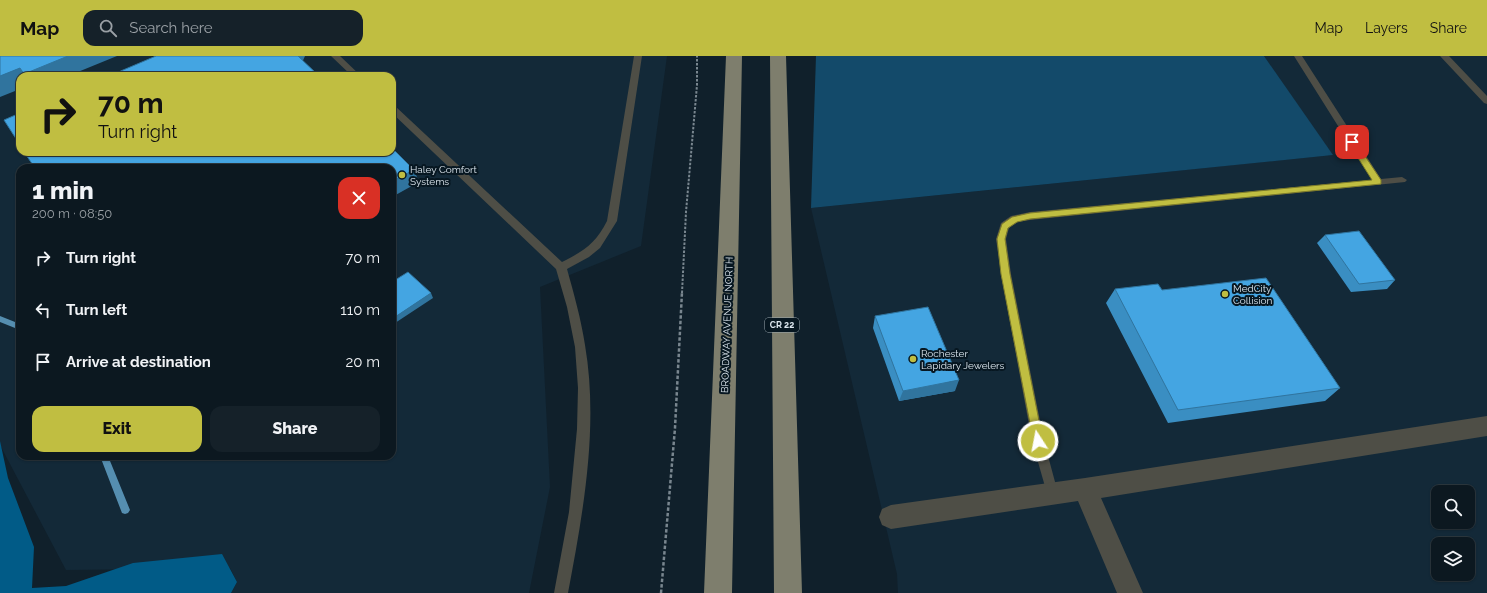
<!DOCTYPE html>
<html lang="en">
<head>
<meta charset="utf-8">
<style>
  :root { --surface:#0c1820; --page:#152129; --text:#f1f3f6; --muted:#9aa0a5; --line:#2c373e; --accent:#c0be41 }
  body { margin:0; font-family:Raleway,sans-serif; background:var(--page); color:var(--text); height:100vh; display:flex; flex-direction:column; font-size:15px; white-space:nowrap }
  * { box-sizing:border-box; margin:0 }
  p { font-size:13px; color:var(--muted) }
  .icon { flex:none; width:22px; height:22px; fill:none; stroke:currentColor; stroke-width:2; stroke-linecap:round; stroke-linejoin:round }
  .map { position:relative; flex:1; overflow:hidden }
  .drawer { position:absolute; left:16px; top:108px; width:380px; height:296px; display:flex; flex-direction:column; background:var(--surface); border-radius:12px; box-shadow:0 1px 3px #0004,0 0 0 1px var(--line) }
  .drawer>* { flex:none }
  .banner { position:absolute; left:16px; top:16px; width:380px; height:84px; border-radius:12px; box-shadow:0 1px 3px #0004,0 0 0 1px var(--line); background:#c0be41; color:#111; overflow:hidden }
  .buttons { position:absolute; left:1431px; top:429px; display:grid; gap:8px }
  .buttons a { display:grid; place-items:center; width:44px; height:44px; border-radius:8px; background:var(--surface); box-shadow:0 1px 3px #0004,0 0 0 1px var(--line); font-size:20px }
  .pin { position:absolute; display:grid; place-items:center; width:34px; height:34px; color:#fff; margin:-17px; border-radius:8px; box-shadow:0 2px 6px #0006 }
  .me { position:absolute; width:44px; margin:-22px; rotate:349deg; stroke-linejoin:round; filter:drop-shadow(0 0 3px #0008) }
  .turn { display:flex; align-items:center; gap:14px; height:84px; padding:0 16px; font-size:18px }
  .turn .icon { width:52px; height:52px; stroke-width:2.5 }
  .turn b { display:block; font-size:28px; line-height:34px }
  .round { display:grid; place-items:center; flex:none; width:42px; height:42px; border-radius:12px; background:var(--page) }
  .overview { display:flex; align-items:center; justify-content:space-between; height:68px; padding:0 16px }
  h1 { font-size:24px; font-weight:800; line-height:30px }
  .cta { display:flex; gap:8px; margin-top:auto; padding:8px 16px }
  .cta a { flex:1; height:46px; border-radius:12px; background:var(--accent); color:#111; font-size:16px; font-weight:800; line-height:46px; text-align:center }
  .cta a+a { background:var(--page); color:var(--text) }
  ul { padding:0; list-style:none }
  li { display:flex; align-items:center; gap:12px; height:52px; padding:0 16px }
  li div { flex:1 }
  li b { display:block; font-size:15px }
  li em { font-style:normal }
  header { display:flex; align-items:center; gap:24px; box-sizing:border-box; height:56px; padding:0 20px; background:var(--accent); color:#111 }
  header strong { font-size:19px }
  nav { display:flex; gap:22px; margin-inline-start:auto; font-size:14px }
  .search { width:280px; height:36px; background:var(--page); display:flex; align-items:center; gap:10px; box-sizing:border-box; padding:0 14px; border-radius:12px; color:var(--muted); font-size:15px }
  .map>svg:first-child { display:block }
  .built { fill:#132938; fill-rule:evenodd }
  .green { fill:#134a6a }
  .forest { fill:#015b87 }
  .lines { fill:none; stroke-linecap:round; stroke-linejoin:round }
  .stream { fill:#558eb0; fill-rule:evenodd }
  .path-far1 { stroke:#79868f; stroke-width:2; stroke-dasharray:2.5 1.5; stroke-linecap:butt }
  .path { stroke:#79868f; stroke-width:2.5; stroke-dasharray:3.5 2; stroke-linecap:butt }
  .service { fill:#4e4e46; fill-rule:evenodd }
  .minor { fill:#4e4e46; fill-rule:evenodd }
  .primary { fill:#7e7e6d; fill-rule:evenodd }
  .wall { fill:#3a8ec2 }
  .shaded-wall { fill:#30749e }
  .building { fill:#44a5e2; stroke:#30749e }
  .route { fill:#c0be41; stroke:#7d7c2a }
  .poi-dot { fill:#c0be41; stroke:#071721; stroke-width:1.5 }
  .labels { text-anchor:middle; dominant-baseline:central; stroke-width:4; stroke-linejoin:round; paint-order:stroke }
  .shield { fill:#071721; stroke:#9ca8b0; stroke-width:1 }
  .shield-label { font-size:9px; font-weight:bold; fill:#dce6ee }
  .poi-label { font-size:10px; fill:#dce6ee; stroke:#071721; text-anchor:start }
  .street-label { font-size:10px; fill:#dce6ee; stroke:#071721 }
</style>
</head>
<body>
<header>
<strong>Map</strong>
<div class="search"><svg class="icon" aria-label="search" viewBox="0 0 24 24"><circle cx="10" cy="10" r="6"/><path d="M15 15l6 6"/></svg>Search here</div>
<nav><a>Map</a><a>Layers</a><a>Share</a></nav>
</header>
<div class="map">
<svg width="1487" height="537" viewBox="0 0 1487 537">
  <rect width="100%" height="100%" fill="#10202b"/>
  <path class="built" d="M 0,0 L 667,0 L 641,190 L 540,231 L 550,431 L 529,537 L 231,537 L 237,526 L 230,512 L 66,514 L 0,389 ZM 20,20 L 392,20 L 392,96 L 20,96 ZM 20,112 L 392,112 L 392,400 L 20,400 Z
    M 1264,0 L 1487,0 L 1487,537 L 898,537 L 897,518 L 811,152 L 1332,99 ZM 1438,436 L 1468,436 L 1468,466 L 1438,466 ZM 1438,488 L 1468,488 L 1468,518 L 1438,518 Z"/>
  <path class="green" d="M 816,0 L 1264,0 L 1333,99 L 811,152 Z"/>
  <path class="forest" d="M 0,385 L 8,422 L 34,491 L 32,532 L 66,530 L 133,507 L 222,498 L 237,526 L 231,537 L 0,537 Z"/>
  <g class="lines">
    <path class="stream" d="M 0,260 L 20,268 L 20,274 L 0,266 Z
      M 100,400 L 108,400 L 130,454 L 128,457 L 125,458 L 122,457 Z"/>
    <path class="path-far1" d="M 682,237 L 686,156 L 697,29 L 697,0"/>
    <path class="path" d="M 661,537 L 675,372 L 682,236"/>
    <path class="service" d="M 331,0 L 340,0 L 361,20 L 352,20 Z
      M 634,0 L 642,0 L 617,165 L 600,192 L 589,201 L 567,213 C 574,238 581,263 585,289 C 599,371 583,457 568,537 L 554,537 L 569,456 L 577,373 L 578,332 L 575,291 L 567,251 L 556,213 L 392,57 L 392,49 L 395,50 L 562,206 C 584,195 596,187 607,165 Z
      M 1294,0 L 1302,0 L 1381,123 L 1402,121 L 1407,124 L 1405,126 L 1030,164 L 1018,166 L 1009,172 L 1006,183 L 1011,218 L 1044,385 L 1058,437 L 1056,441 L 1052,443 L 1048,441 L 1032,385 L 1001,218 L 996,183 L 1001,167 L 1011,160 L 1030,156 L 1372,124 Z
      M 1440,0 L 1449,0 L 1487,40 L 1487,48 L 1484,47 Z"/>
    <path class="minor" d="M 1487,360 L 1487,380 L 1101,442 L 1143,537 L 1117,537 L 1078,445 L 891,473 L 882,469 L 879,461 L 882,453 L 891,449 L 1085,422 Z"/>
    <path class="primary" d="M 726,0 L 742,0 L 732,537 L 704,537 Z
      M 770,0 L 786,0 L 802,537 L 774,537 Z"/>
  </g>
  <path class="wall" d="M 1325,179 L 1395,224 L 1387,233 L 1351,236 L 1317,187 Z
    M 1115,233 L 1162,234 L 1340,332 L 1325,345 L 1168,367 L 1106,247 Z
    M 875,260 L 955,335 L 899,345 L 873,272 Z"/>
  <path class="shaded-wall" d="M 68,0 L 117,0 L 68,20 L 20,20 L 20,33 L 0,41 L 0,20 L 20,12 Z
    M 296,0 L 305,0 L 301,9 Z
    M 414,114 L 419,126 L 392,141 L 392,125 Z
    M 392,216 L 395,221 L 392,222 Z
    M 431,237 L 433,242 L 392,269 L 392,263 Z
    M 959,324 L 955,335 L 899,345 L 903,335 Z"/>
  <path class="building" d="M 0,0 L 68,0 L 24,18 L 20,12 L 0,20 Z
    M 156,0 L 298,0 L 318,19 L 333,17 L 336,20 L 109,20 Z
    M 20,57 L 20,89 L 4,64 Z
    M 392,92 L 414,114 L 392,125 L 392,112 L 35,112 L 24,96 L 392,96 Z
    M 1359,175 L 1395,224 L 1359,228 L 1325,179 Z
    M 408,216 L 431,237 L 392,263 L 392,226 Z
    M 1266,222 L 1340,332 L 1178,354 L 1115,233 L 1158,228 L 1162,234 Z
    M 928,251 L 959,324 L 903,335 L 875,260 Z"/>
  <path class="route" d="M 1352,84 L 1355,85 L 1381,124 L 1381,128 L 1030,163 L 1017,166 L 1008,172 L 1005,183 L 1010,218 L 1043,385 L 1041,388 L 1038,389 L 1034,388 L 1001,218 L 997,183 L 1002,168 L 1012,161 L 1030,157 L 1372,124 L 1348,86 Z"/>
  <g class="poi-dot">
    <circle cx="402" cy="119" r="4"/>
    <circle cx="1225" cy="238" r="4"/>
    <circle cx="913" cy="303" r="4"/>
  </g>
  <g class="labels">
    <rect class="shield" x="765" y="262" width="34" height="14" rx="3"/>
    <g class="shield-label">
      <text x="782" y="269">CR 22</text>
    </g>
    <g class="poi-label">
      <text x="410" y="113">Haley Comfort<tspan x="410" dy="12">Systems</tspan></text>
      <text x="1233" y="232">MedCity<tspan x="1233" dy="12">Collision</tspan></text>
      <text x="921" y="297">Rochester<tspan x="921" dy="12">Lapidary Jewelers</tspan></text>
    </g>
    <g class="street-label">
      <text transform="translate(727 269) rotate(-88)">BROADWAY AVENUE NORTH</text>
    </g>
  </g>
</svg>
<div class="buttons">
<a><svg class="icon" aria-label="search" viewBox="0 0 24 24"><circle cx="10" cy="10" r="6"/><path d="M15 15l6 6"/></svg></a>
<a><svg class="icon" aria-label="layers" viewBox="0 0 24 24"><path d="M12 4l9 5-9 5-9-5zM3 14l9 5 9-5"/></svg></a>
</div>
<div class="pin" style="left:1352px;top:86px;background:#d93025"><svg class="icon" aria-label="arrive" viewBox="0 0 24 24"><path d="M6 21V4h12l-3 4 3 4H6"/></svg></div>
<svg class="me" style="left:1038px;top:385px" viewBox="-20 -20 40 40"><circle r="17" fill="#c0be41" stroke="#fff" stroke-width="3"/><path d="M0-11L8 9 0 5-8 9z" fill="#fff"/></svg>
<div class="banner">
<div class="turn"><svg class="icon" aria-label="right" viewBox="0 0 24 24"><path d="M7 20v-9h11M14 6l5 5-5 5"/></svg><div><b>70 m</b>Turn right</div></div>
</div>
<section class="drawer">
<div class="overview"><div><h1>1 min</h1><p>200 m · 08:50</p></div><a class="round" style="background:#d93025;color:#fff"><svg class="icon" aria-label="close" viewBox="0 0 24 24"><path d="M6 6l12 12M18 6L6 18"/></svg></a></div>
<ul>
<li><svg class="icon" aria-label="right" viewBox="0 0 24 24"><path d="M7 20v-9h11M14 6l5 5-5 5"/></svg><div><b>Turn right</b></div><em>70 m</em></li>
<li><svg class="icon" aria-label="left" viewBox="0 0 24 24"><path d="M17 20v-9H6M10 6l-5 5 5 5"/></svg><div><b>Turn left</b></div><em>110 m</em></li>
<li><svg class="icon" aria-label="arrive" viewBox="0 0 24 24"><path d="M6 21V4h12l-3 4 3 4H6"/></svg><div><b>Arrive at destination</b></div><em>20 m</em></li>
</ul>
<div class="cta"><a>Exit</a><a>Share</a></div>
</section>
</div>
</body>
</html>
